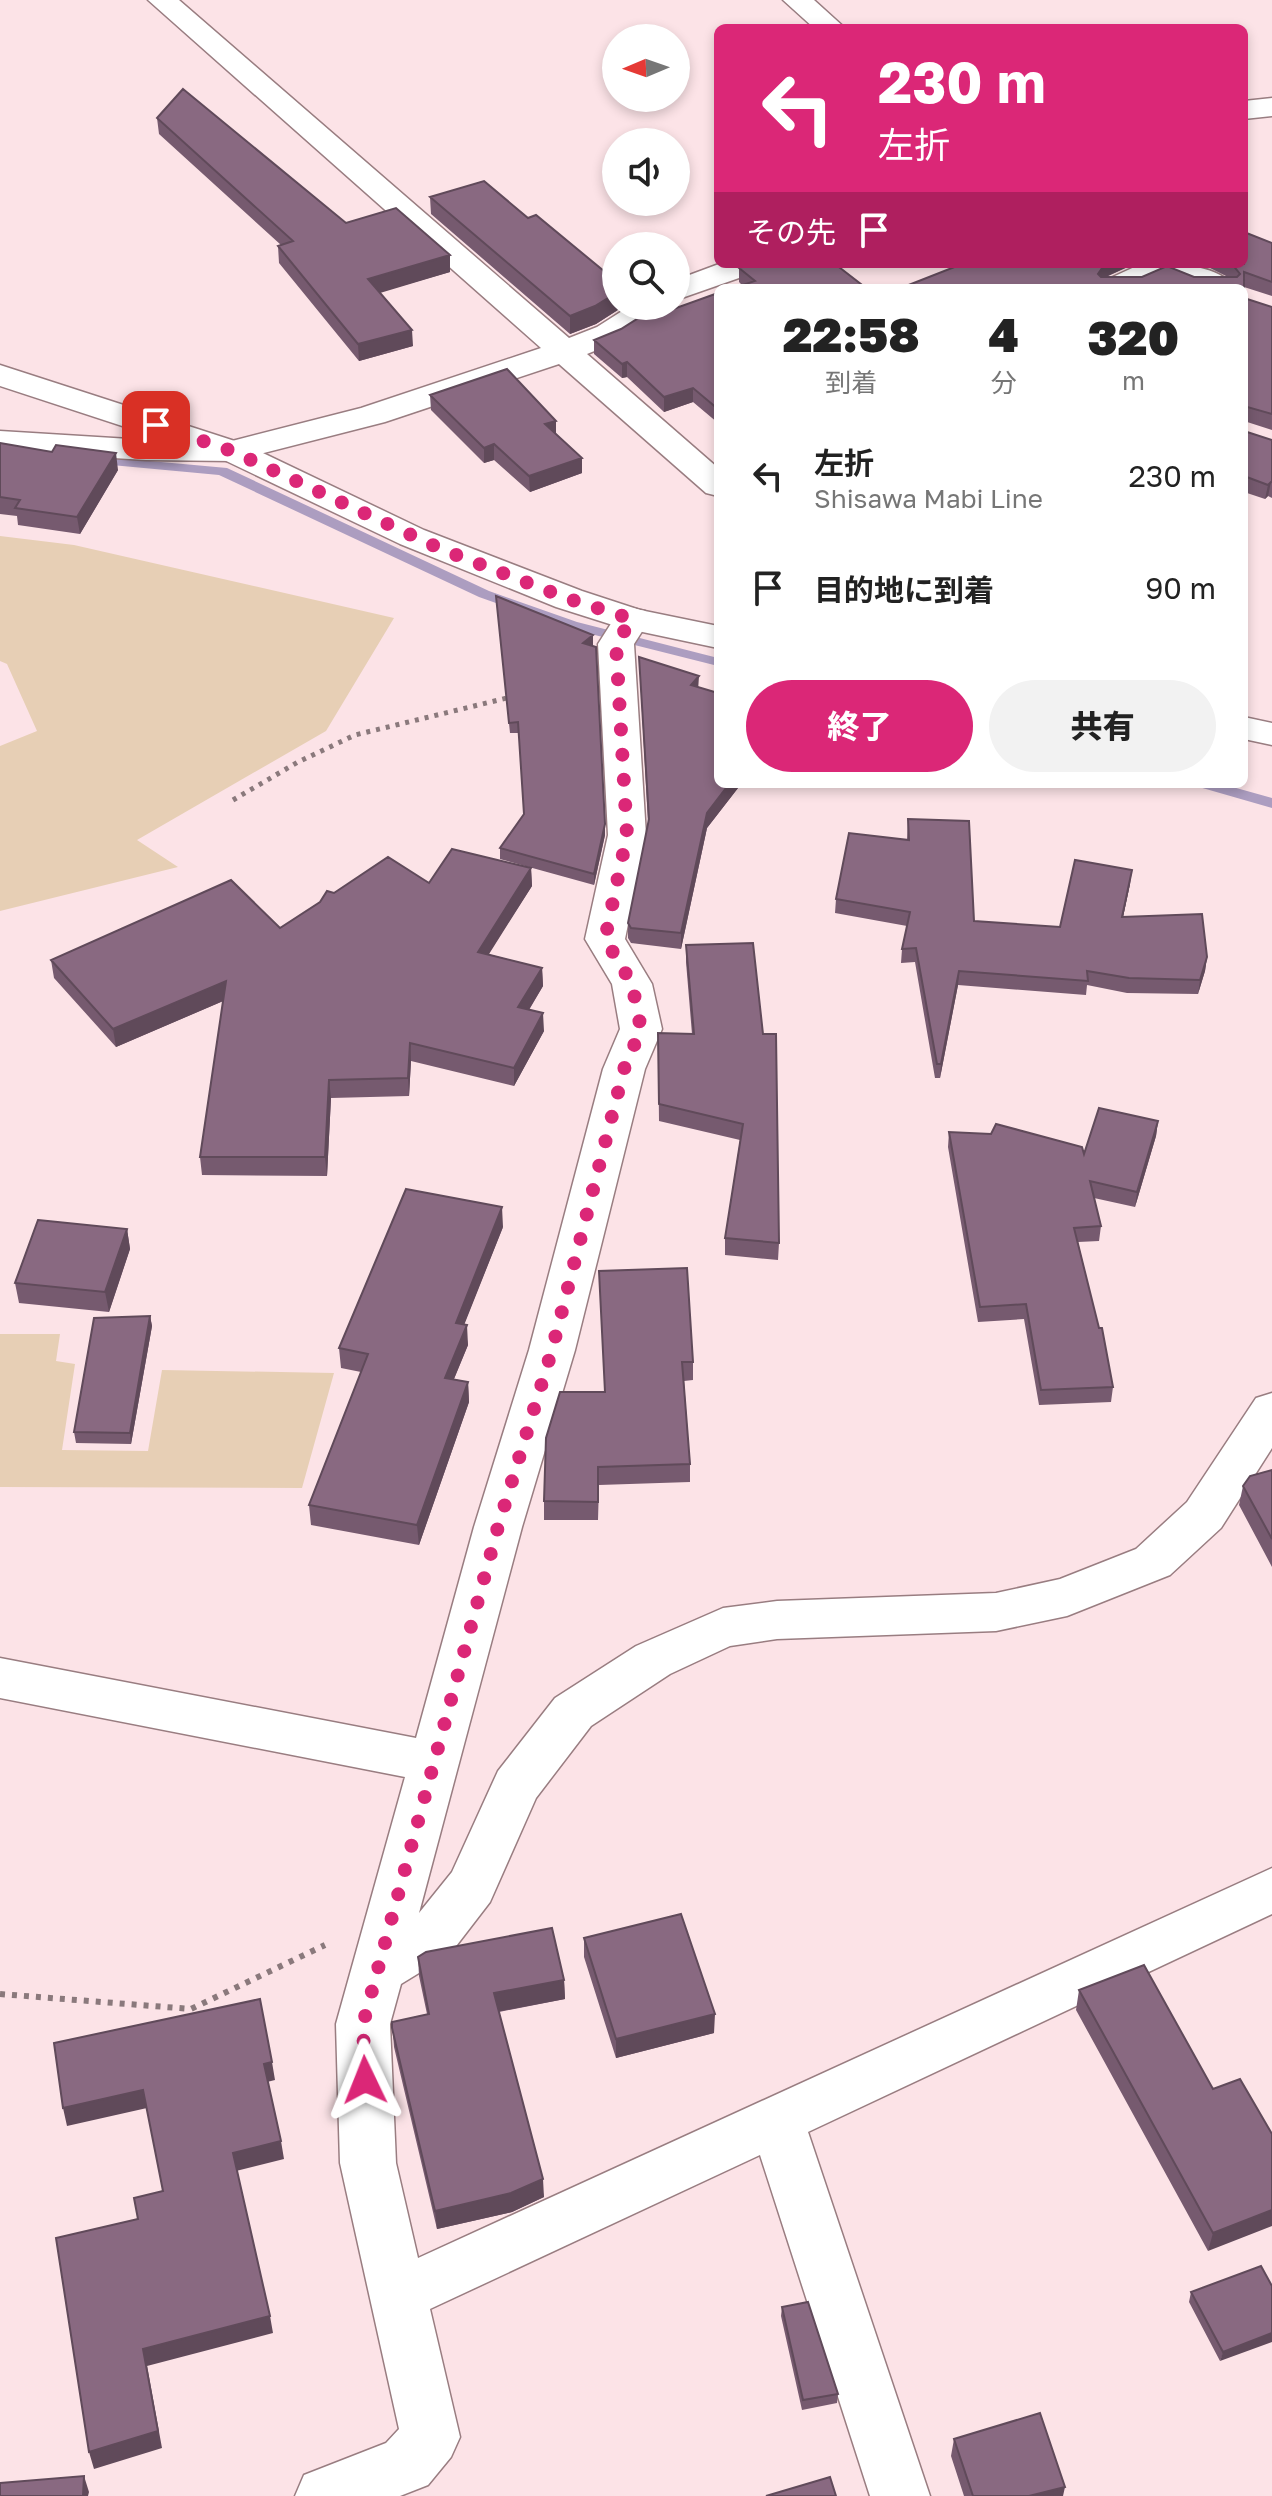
<!DOCTYPE html>
<html lang="ja">
<head>
<meta charset="utf-8">
<style>
  :root { --surface:#fff; --page:#f2f2f2; --text:#222; --muted:#767676; --accent:#db2777 }
  body { margin:0; font-family:"Golos Text","Noto Sans JP",sans-serif; background:var(--page); color:var(--text); height:100vh; display:flex; flex-direction:column; font-size:30px; white-space:nowrap }
  * { box-sizing:border-box; margin:0 }
  p { font-size:26px; color:var(--muted) }
  .icon { flex:none; width:44px; height:44px; fill:none; stroke:currentColor; stroke-width:2; stroke-linecap:round; stroke-linejoin:round }
  .map { position:relative; flex:1; overflow:hidden }
  .details { position:absolute; left:714px; top:284px; width:534px; height:504px; display:flex; flex-direction:column; background:var(--surface); border-radius:12px; box-shadow:0 4px 12px #0003 }
  .details>* { flex:none }
  .top-card { position:absolute; left:714px; top:24px; width:534px; height:244px; border-radius:12px; box-shadow:0 4px 12px #0003; background:#db2777; color:#fff; overflow:hidden }
  .needle { width:52px; rotate:268deg }
  .fabs { position:absolute; left:602px; top:24px; display:grid; gap:16px }
  .fabs a { display:grid; place-items:center; width:88px; height:88px; border-radius:50%; background:var(--surface); box-shadow:0 4px 12px #0003; font-size:40px }
  .pin { position:absolute; display:grid; place-items:center; width:68px; height:68px; color:#fff; margin:-34px; border-radius:16px; box-shadow:0 4px 12px #0006 }
  .me { position:absolute; width:88px; margin:-44px; rotate:358deg; stroke-linejoin:round; filter:drop-shadow(0 0 6px #0008) }
  .turn { display:flex; align-items:center; gap:28px; height:168px; padding:0 32px; font-size:36px }
  .turn .icon { width:104px; height:104px; stroke-width:2.5 }
  .turn b { display:block; font-size:56px; line-height:68px }
  .then { display:flex; align-items:center; height:76px; padding:0 32px; background:#0003; gap:16px; font-size:30px }
  .eta { display:flex; justify-content:space-evenly; align-items:center; height:136px; text-align:center }
  .eta b { font-size:48px; font-weight:800; line-height:56px }
  .button { display:flex; gap:16px; margin-top:auto; padding:16px 32px }
  .button a { flex:1; height:92px; border-radius:48px; background:var(--accent); color:#fff; font-size:32px; font-weight:800; line-height:92px; text-align:center }
  .button a+a { background:var(--page); color:var(--text) }
  ul { padding:0; list-style:none }
  li { display:flex; align-items:center; gap:24px; height:112px; padding:0 32px }
  li div { flex:1 }
  li b { display:block; font-size:30px }
  li em { font-style:normal }
  .map>svg:first-child { display:block }
  .green { fill:#e7cfb5 }
  .lines { fill:none; stroke-linecap:round; stroke-linejoin:round }
  .stream { fill:#ac9dc0; fill-rule:evenodd }
  .minor-casing { stroke:#997d81; stroke-width:3 }
  .secondary-casing { stroke:#997d81; stroke-width:3 }
  .path-far1 { stroke:#8a797c; stroke-width:5; stroke-dasharray:4 6; stroke-linecap:butt }
  .path { stroke:#8a797c; stroke-width:6; stroke-dasharray:5 7; stroke-linecap:butt }
  .minor { fill:#fff; fill-rule:evenodd }
  .secondary { fill:#fff; fill-rule:evenodd }
  .wall { fill:#765a6f }
  .shaded-wall { fill:#604a5a }
  .building { fill:#896981; stroke:#604a5a; stroke-width:2 }
  .route { stroke:#db2777; stroke-width:14; stroke-dasharray:0 25.2 }
</style>
</head>
<body>
<div class="map">
<svg width="1272" height="2496" viewBox="0 0 1272 2496">
  <rect width="100%" height="100%" fill="#fce3e7"/>
  <path class="green" d="M 0,536 L 74,545 L 394,618 L 326,731 L 137,840 L 178,867 L 0,911 L 0,746 L 37,731 L 7,664 L 0,661 Z
    M 0,1334 L 60,1334 L 56,1361 L 75,1364 L 62,1450 L 148,1451 L 162,1370 L 334,1373 L 302,1488 L 0,1487 Z"/>
  <g class="lines">
    <path class="stream" d="M 95,456 L 227,468 L 489,591 L 577,622 L 718,658 L 718,666 L 567,628 L 479,597 L 219,475 L 90,463 L 90,457 Z
      M 1196,784 L 1222,784 L 1272,798 L 1272,808 L 1199,787 Z"/>
    <defs>
      <path id="minor" d="M 148,0 L 179,0 L 569,338 L 597,327 L 630,306 L 668,306 L 663,313 L 619,341 L 587,354 L 718,468 L 718,496 L 706,493 L 559,364 L 385,422 L 232,461 L 146,460 L 0,451 L 0,431 L 146,440 L 232,441 L 361,408 L 541,348 Z
        M 783,0 L 814,0 L 845,28 L 814,28 Z
        M 1272,98 L 1272,116 L 1244,119 L 1244,101 Z
        M 719,264 L 764,264 L 759,271 L 676,300 L 676,280 Z
        M 1141,264 C 1169,264 1217,262 1235,288 L 1192,288 L 1165,277 L 1140,288 L 1099,288 L 1104,281 Z
        M 632,608 L 645,611 L 650,619 L 634,644 L 646,835 L 625,939 L 652,984 L 662,1029 L 645,1069 L 575,1350 L 522,1527 L 419,1913 L 452,1872 L 498,1771 L 555,1698 L 636,1646 L 723,1608 L 777,1601 L 996,1593 L 1060,1579 L 1136,1549 L 1187,1502 L 1256,1398 L 1272,1393 L 1272,1448 L 1221,1528 L 1170,1575 L 1067,1616 L 996,1631 L 777,1639 L 730,1646 L 670,1674 L 591,1726 L 536,1798 L 490,1902 L 450,1954 L 401,1984 L 390,2024 L 396,2163 L 418,2258 L 1272,1868 L 1272,1914 L 808,2132 L 930,2496 L 870,2496 L 760,2155 L 430,2309 L 460,2437 L 451,2457 L 428,2485 L 400,2496 L 295,2496 L 304,2475 L 386,2443 L 399,2429 L 340,2163 L 336,2024 L 405,1777 L 0,1698 L 0,1658 L 416,1738 L 474,1527 L 529,1350 L 603,1069 L 620,1029 L 612,984 L 585,939 L 608,835 L 598,644 L 619,611 Z"/>
      <path id="secondary" d="M 0,365 L 244,444 L 424,530 L 582,591 L 640,610 L 718,626 L 718,648 L 619,627 L 556,607 L 400,544 L 220,458 L 0,386 Z
        M 1244,717 L 1272,723 L 1272,745 L 1244,739 Z"/>
    </defs>
    <use href="#minor" class="minor-casing"/>
    <use href="#secondary" class="secondary-casing"/>
    <path class="path-far1" d="M 233,800 L 298,762 L 355,735 L 511,697"/>
    <path class="path" d="M 0,1994 L 191,2009 L 325,1945"/>
    <use href="#minor" class="minor"/>
    <use href="#secondary" class="secondary"/>
  </g>
  <path class="wall" d="M 157,118 L 346,223 L 450,255 L 450,272 L 380,292 L 413,346 L 359,361 L 279,263 L 278,246 L 281,245 L 159,134 Z
    M 430,197 L 624,306 L 596,324 L 570,334 L 431,214 Z
    M 1244,232 L 1272,243 L 1272,296 L 1244,287 L 901,288 L 962,264 L 1134,264 L 1106,277 L 1142,277 L 1167,266 L 1194,277 L 1228,277 L 1206,266 L 1184,264 L 1244,264 Z
    M 739,268 L 866,288 L 742,285 L 739,282 Z
    M 718,293 L 718,423 L 693,402 L 664,412 L 627,377 L 622,378 L 594,354 L 594,340 L 654,316 Z
    M 1244,298 L 1272,307 L 1272,430 L 1244,421 Z
    M 430,395 L 556,421 L 556,434 L 582,458 L 582,473 L 530,492 L 494,460 L 484,463 L 431,410 Z
    M 1244,431 L 1272,440 L 1272,498 L 1268,496 L 1265,499 L 1244,492 Z
    M 0,443 L 118,470 L 80,534 L 18,525 L 17,516 L 0,514 Z
    M 496,596 L 593,646 L 605,835 L 594,885 L 500,859 L 500,848 L 524,814 L 519,733 L 510,733 Z
    M 639,657 L 698,687 L 718,784 L 738,788 L 707,828 L 681,949 L 631,943 L 628,938 L 628,923 L 648,823 Z
    M 908,819 L 974,921 L 1060,927 L 1130,884 L 1123,917 L 1207,957 L 1205,971 L 1198,994 L 1127,993 L 1087,985 L 1086,995 L 958,985 L 940,1078 L 935,1078 L 915,962 L 901,963 L 902,949 L 907,926 L 835,913 L 836,899 L 907,840 Z
    M 531,868 L 532,886 L 488,954 L 542,968 L 543,986 L 529,1010 L 544,1031 L 514,1086 L 411,1061 L 409,1096 L 331,1098 L 327,1176 L 202,1175 L 200,1157 L 223,1001 L 116,1047 L 54,978 L 51,960 L 280,928 L 334,893 L 429,883 Z
    M 753,943 L 779,1243 L 778,1260 L 725,1255 L 725,1238 L 740,1140 L 659,1121 L 658,1033 L 692,1034 L 686,962 L 686,945 Z
    M 1158,1121 L 1156,1136 L 1135,1207 L 1094,1198 L 1101,1226 L 1099,1241 L 1078,1242 L 1113,1387 L 1111,1402 L 1039,1405 L 1024,1319 L 978,1322 L 948,1147 L 949,1132 L 1084,1154 Z
    M 503,1227 L 464,1324 L 468,1345 L 454,1379 L 468,1382 L 469,1402 L 419,1545 L 311,1525 L 309,1505 L 361,1372 L 341,1368 L 339,1348 Z
    M 127,1229 L 130,1249 L 109,1312 L 19,1303 L 15,1283 Z
    M 599,1271 L 693,1362 L 693,1380 L 684,1381 L 690,1464 L 690,1482 L 599,1485 L 598,1520 L 544,1520 L 544,1501 L 605,1392 Z
    M 150,1316 L 152,1326 L 131,1444 L 76,1443 L 74,1432 Z
    M 1272,1470 L 1272,1567 L 1239,1505 L 1243,1486 Z
    M 584,1938 L 714,2033 L 616,2058 L 584,1957 Z
    M 418,1957 L 564,1980 L 565,1999 L 499,2012 L 544,2197 L 512,2212 L 437,2229 L 394,2047 L 392,2022 L 427,2014 L 419,1976 Z
    M 1079,1990 L 1272,2134 L 1208,2251 L 1076,2010 Z
    M 1261,2266 L 1220,2361 L 1189,2302 L 1191,2292 Z
    M 782,2307 L 838,2394 L 837,2403 L 802,2410 L 781,2316 Z
    M 954,2439 L 1063,2496 L 964,2496 L 951,2456 Z"/>
  <path class="shaded-wall" d="M 450,255 L 450,272 L 370,296 L 368,279 Z
    M 1104,264 L 1134,264 L 1103,278 L 1098,274 Z
    M 616,293 L 616,306 L 624,306 L 596,324 L 570,334 L 570,316 Z
    M 412,330 L 413,346 L 359,361 L 358,344 Z
    M 627,362 L 627,377 L 622,378 L 622,364 Z
    M 693,388 L 693,402 L 664,412 L 664,397 Z
    M 556,421 L 556,436 L 545,424 Z
    M 494,444 L 494,460 L 484,463 L 484,448 Z
    M 116,453 L 118,470 L 80,534 L 77,517 Z
    M 582,458 L 582,473 L 530,492 L 529,476 Z
    M 1271,482 L 1268,496 L 1265,499 L 1268,485 Z
    M 593,635 L 593,646 L 583,654 L 583,643 Z
    M 699,676 L 698,691 L 691,685 Z
    M 729,784 L 738,784 L 738,788 L 707,828 L 681,949 L 681,933 L 707,813 Z
    M 605,824 L 605,835 L 594,885 L 594,874 Z
    M 531,868 L 532,886 L 479,970 L 478,952 Z
    M 1132,870 L 1130,884 L 1120,931 L 1122,917 Z
    M 1207,957 L 1205,971 L 1198,994 L 1200,980 Z
    M 542,968 L 543,986 L 519,1026 L 518,1007 Z
    M 959,971 L 958,985 L 940,1078 L 941,1064 Z
    M 226,981 L 228,999 L 116,1047 L 113,1029 Z
    M 543,1013 L 544,1031 L 514,1086 L 514,1068 Z
    M 410,1043 L 411,1061 L 409,1096 L 408,1078 Z
    M 329,1080 L 331,1098 L 327,1176 L 325,1157 Z
    M 1158,1121 L 1156,1136 L 1135,1207 L 1137,1192 Z
    M 502,1207 L 503,1227 L 457,1343 L 456,1323 Z
    M 127,1229 L 130,1249 L 109,1312 L 105,1292 Z
    M 150,1316 L 152,1326 L 131,1444 L 130,1433 Z
    M 467,1325 L 468,1345 L 446,1398 L 445,1378 Z
    M 468,1382 L 469,1402 L 419,1545 L 417,1525 Z
    M 564,1980 L 565,1999 L 496,2012 L 494,1993 Z
    M 715,2014 L 714,2033 L 616,2058 L 616,2039 Z
    M 272,2062 L 275,2080 L 267,2082 L 264,2064 Z
    M 143,2090 L 147,2108 L 67,2126 L 63,2108 Z
    M 281,2141 L 284,2159 L 236,2171 L 233,2153 Z
    M 543,2179 L 544,2197 L 512,2212 L 437,2229 L 435,2211 Z
    M 1272,2210 L 1272,2226 L 1208,2251 L 1213,2233 Z
    M 270,2316 L 273,2333 L 147,2366 L 162,2448 L 94,2469 L 89,2452 L 143,2349 Z
    M 1272,2333 L 1272,2342 L 1220,2361 L 1223,2352 Z
    M 84,2476 L 89,2492 L 88,2496 L 83,2496 Z
    M 1065,2487 L 1063,2496 L 1029,2496 Z"/>
  <path class="building" d="M 183,89 L 346,223 L 396,208 L 450,255 L 368,279 L 412,330 L 358,344 L 278,246 L 293,241 L 157,118 Z
    M 484,181 L 528,218 L 536,215 L 616,281 L 616,293 L 595,306 L 570,316 L 430,197 Z
    M 1244,232 L 1272,243 L 1272,282 L 1244,272 L 1244,288 L 901,288 L 962,264 L 1105,264 L 1098,274 L 1101,277 L 1142,277 L 1167,266 L 1194,277 L 1237,277 L 1240,274 L 1232,264 L 1244,264 Z
    M 752,264 L 835,264 L 866,288 L 734,288 L 755,281 L 739,268 Z
    M 718,293 L 718,409 L 693,388 L 664,397 L 627,362 L 622,364 L 594,340 L 621,329 L 648,312 L 654,316 Z
    M 1244,298 L 1272,307 L 1272,414 L 1244,406 L 1244,423 Z
    M 507,369 L 556,421 L 545,424 L 582,458 L 529,476 L 494,444 L 484,448 L 430,395 Z
    M 1244,431 L 1272,440 L 1272,482 L 1271,482 L 1268,485 L 1244,476 Z
    M 0,443 L 52,452 L 56,445 L 116,453 L 77,517 L 15,508 L 20,500 L 0,497 Z
    M 496,596 L 593,635 L 583,643 L 596,647 L 605,824 L 594,874 L 500,848 L 524,814 L 518,722 L 509,723 Z
    M 639,657 L 699,676 L 691,685 L 718,693 L 718,763 L 716,765 L 718,766 L 718,784 L 729,784 L 707,813 L 681,933 L 631,928 L 628,923 L 649,819 Z
    M 908,819 L 969,821 L 974,921 L 1060,927 L 1075,860 L 1132,870 L 1122,917 L 1202,914 L 1207,957 L 1200,980 L 1129,978 L 1087,971 L 1088,981 L 959,971 L 941,1064 L 937,1064 L 916,948 L 902,949 L 910,912 L 836,899 L 849,833 L 909,840 Z
    M 452,849 L 531,868 L 478,952 L 542,968 L 518,1007 L 543,1013 L 514,1068 L 410,1043 L 408,1078 L 329,1080 L 325,1157 L 200,1157 L 226,981 L 113,1029 L 51,960 L 231,880 L 280,928 L 320,902 L 327,891 L 334,893 L 388,857 L 429,883 Z
    M 753,943 L 763,1034 L 776,1034 L 779,1243 L 725,1238 L 743,1124 L 659,1104 L 658,1033 L 694,1034 L 686,945 Z
    M 1099,1108 L 1158,1121 L 1137,1192 L 1090,1181 L 1101,1226 L 1074,1228 L 1099,1328 L 1102,1328 L 1113,1387 L 1041,1390 L 1026,1304 L 980,1307 L 949,1132 L 991,1134 L 996,1124 L 1082,1147 L 1084,1154 Z
    M 406,1189 L 502,1207 L 456,1323 L 467,1325 L 445,1378 L 468,1382 L 417,1525 L 309,1505 L 368,1354 L 339,1348 Z
    M 38,1220 L 127,1229 L 105,1292 L 15,1283 Z
    M 687,1268 L 693,1362 L 682,1362 L 690,1464 L 598,1467 L 598,1502 L 544,1501 L 546,1438 L 560,1392 L 605,1392 L 599,1271 Z
    M 150,1316 L 130,1433 L 74,1432 L 94,1318 Z
    M 1272,1470 L 1272,1539 L 1243,1486 L 1250,1476 Z
    M 681,1914 L 715,2014 L 616,2039 L 584,1938 Z
    M 552,1928 L 564,1980 L 494,1993 L 543,2179 L 511,2193 L 435,2211 L 392,2028 L 392,2022 L 429,2014 L 418,1957 L 426,1952 Z
    M 1144,1965 L 1213,2089 L 1240,2079 L 1272,2134 L 1272,2210 L 1213,2233 L 1079,1990 Z
    M 260,1999 L 272,2062 L 264,2064 L 281,2141 L 233,2153 L 270,2316 L 143,2349 L 158,2431 L 89,2452 L 56,2238 L 138,2219 L 134,2198 L 163,2191 L 143,2090 L 63,2108 L 54,2043 Z
    M 1261,2266 L 1272,2286 L 1272,2333 L 1223,2352 L 1191,2292 Z
    M 808,2302 L 838,2394 L 803,2400 L 782,2307 Z
    M 1040,2413 L 1065,2487 L 1029,2496 L 973,2496 L 954,2439 Z
    M 84,2476 L 83,2496 L 0,2496 L 0,2483 Z
    M 830,2477 L 836,2496 L 766,2496 Z"/>
  <g class="lines">
    <path class="route" d="M 156,425 L 232,451 L 441,549 L 569,599 L 632,619 L 616,644 L 627,835 L 605,939 L 632,984 L 641,1029 L 624,1069 L 552,1350 L 498,1527 L 363,2024 L 365,2080"/>
  </g>
</svg>
<div class="fabs">
<a><svg class="needle" viewBox="-14 -14 28 28"><path d="M0-13l5 13h-10z" fill="#e53935"/><path d="M0 13l5-13h-10z" fill="#767676"/></svg></a>
<a><svg class="icon" aria-label="sound" viewBox="0 0 24 24"><path d="M4 9h4l5-4v14l-5-4H4zM17 9q2 3 0 6"/></svg></a>
<a><svg class="icon" aria-label="search" viewBox="0 0 24 24"><circle cx="10" cy="10" r="6"/><path d="M15 15l6 6"/></svg></a>
</div>
<div class="pin" style="left:156px;top:425px;background:#d93025"><svg class="icon" aria-label="arrive" viewBox="0 0 24 24"><path d="M6 21V4h12l-3 4 3 4H6"/></svg></div>
<svg class="me" style="left:365px;top:2080px" viewBox="-20 -20 40 40"><path d="M0-17L14 15 0 8-14 15z" fill="#db2777" stroke="#fff" stroke-width="4"/></svg>
<div class="top-card">
<div class="turn"><svg class="icon" aria-label="left" viewBox="0 0 24 24"><path d="M17 20v-9H6M10 6l-5 5 5 5"/></svg><div><b>230 m</b>左折</div></div>
<div class="then">その先<svg class="icon" aria-label="arrive" viewBox="0 0 24 24"><path d="M6 21V4h12l-3 4 3 4H6"/></svg></div>
</div>
<section class="details">
<div class="eta">
<div><b>22:58</b><p>到着</p></div>
<div><b>4</b><p>分</p></div>
<div><b>320</b><p>m</p></div>
</div>
<ul>
<li><svg class="icon" aria-label="left" viewBox="0 0 24 24"><path d="M17 20v-9H6M10 6l-5 5 5 5"/></svg><div><b>左折</b><p>Shisawa Mabi Line</p></div><em>230 m</em></li>
<li><svg class="icon" aria-label="arrive" viewBox="0 0 24 24"><path d="M6 21V4h12l-3 4 3 4H6"/></svg><div><b>目的地に到着</b></div><em>90 m</em></li>
</ul>
<div class="button"><a>終了</a><a>共有</a></div>
</section>
</div>
</body>
</html>
